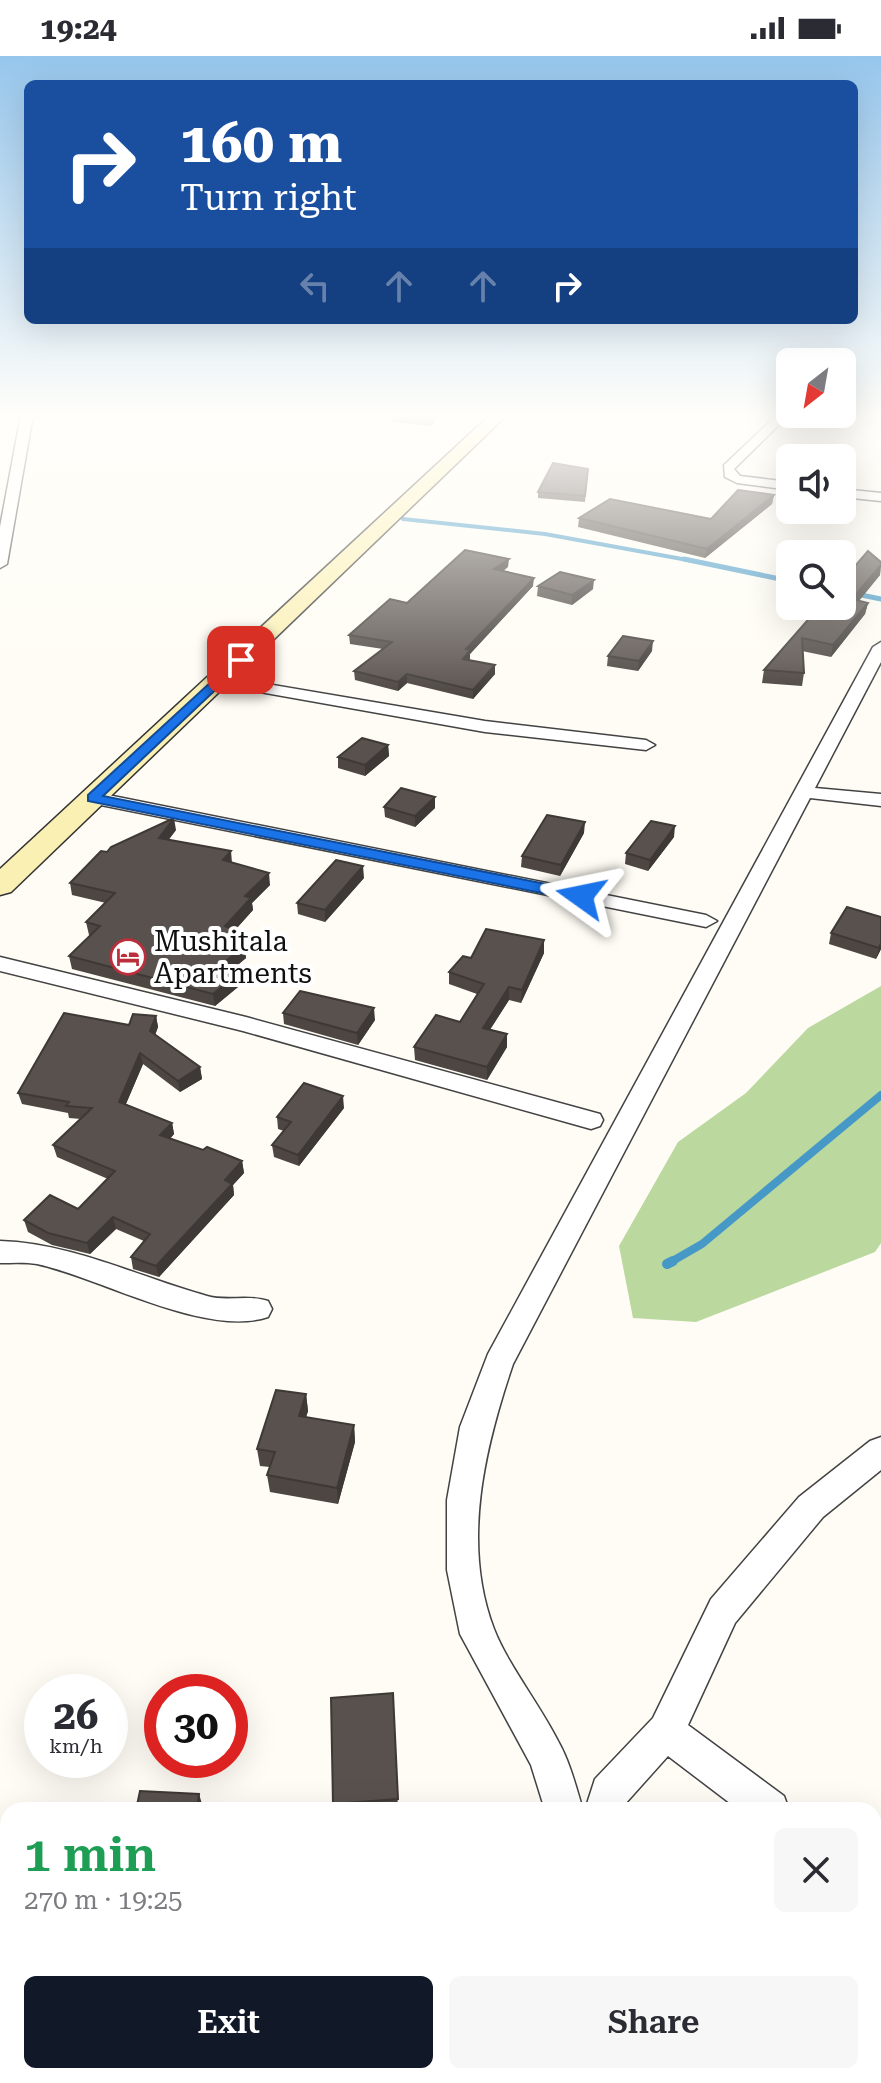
<!DOCTYPE html>
<html lang="en">
<head>
<meta charset="utf-8">
<style>
  :root { --surface:#fff; --page:#f7f7f7; --text:#2b2b33; --muted:#7c7c81; --accent:#111827 }
  body { margin:0; font-family:"Roboto Serif",serif; background:var(--page); color:var(--text); height:100vh; display:flex; flex-direction:column; font-size:30px; white-space:nowrap }
  * { box-sizing:border-box; margin:0 }
  p { font-size:26px; color:var(--muted) }
  .icon { flex:none; width:44px; height:44px; fill:none; stroke:currentColor; stroke-width:2; stroke-linecap:round; stroke-linejoin:round }
  .map { position:relative; flex:1; overflow:hidden }
  .panel { position:absolute; left:0px; top:1746px; width:882px; height:282px; display:flex; flex-direction:column; background:var(--surface); border-radius:24px 24px 0 0; box-shadow:0 8px 32px #0002 }
  .panel>* { flex:none }
  .guide { position:absolute; left:24px; top:24px; width:834px; height:244px; border-radius:12px; box-shadow:0 8px 32px #0002; background:#1a4fa0; color:#fff; overflow:hidden }
  .needle { width:52px; rotate:211deg }
  .controls { position:absolute; left:776px; top:292px; display:grid; gap:16px }
  .controls a { display:grid; place-items:center; width:80px; height:80px; border-radius:12px; background:var(--surface); box-shadow:0 8px 32px #0002; font-size:40px }
  .speed { position:absolute; left:24px; top:1618px; display:flex; gap:16px; font-size:40px; font-weight:700; text-align:center }
  .speed>* { display:grid; place-content:center; width:104px; height:104px; border-radius:50%; background:var(--surface); box-shadow:0 8px 32px #0002; line-height:1 }
  .speed small { font-size:20px; font-weight:400 }
  .speed .limit { border:12px solid #d22; background:#fff; color:#111 }
  .pin { position:absolute; display:grid; place-items:center; width:68px; height:68px; color:#fff; margin:-34px; border-radius:16px; box-shadow:0 4px 12px #0006 }
  .me { position:absolute; width:88px; margin:-44px; rotate:282deg; stroke-linejoin:round; filter:drop-shadow(0 0 6px #0008) }
  .turn { display:flex; align-items:center; gap:28px; height:168px; padding:0 24px; font-size:36px }
  .turn .icon { width:104px; height:104px; stroke-width:2.5 }
  .turn b { display:block; font-size:56px; line-height:68px }
  .lanes { display:flex; align-items:center; height:76px; padding:0 24px; background:#0003; justify-content:center; gap:40px; direction:ltr }
  .lanes .off { opacity:.35 }
  .round { display:grid; place-items:center; flex:none; width:84px; height:84px; border-radius:12px; background:var(--page) }
  .headline { display:flex; align-items:center; justify-content:space-between; height:136px; padding:0 24px }
  h1 { font-size:48px; font-weight:600; line-height:60px; color:#1e9e55 }
  .action { display:flex; gap:16px; margin-top:auto; padding:16px 24px }
  .action a { flex:1; height:92px; border-radius:12px; background:var(--accent); color:#fff; font-size:32px; font-weight:600; line-height:92px; text-align:center }
  .action a+a { background:var(--page); color:var(--text) }
  .status { display:flex; justify-content:space-between; align-items:center; height:56px; padding:0 40px; background:var(--surface); direction:ltr }
  .status svg { height:22px; fill:currentColor }
  .map>svg:first-child { display:block }
  .forest { fill:#bbd89f }
  .lines { fill:none; stroke-linecap:round; stroke-linejoin:round }
  .stream-far3 { stroke:#4699c7; stroke-width:4 }
  .stream-far2 { stroke:#4699c7; stroke-width:5 }
  .stream-far1 { stroke:#4699c7; stroke-width:8 }
  .stream { stroke:#4699c7; stroke-width:10 }
  .street-casing { stroke:#434343; stroke-width:3 }
  .secondary-casing { stroke:#323232; stroke-width:3 }
  .street { fill:#fff; fill-rule:evenodd }
  .secondary { fill:#fbf0b3; fill-rule:evenodd }
  .wall { fill:#4d4642 }
  .shaded-wall { fill:#3e3936 }
  .building { fill:#59514d; stroke:#3e3936; stroke-width:2 }
  .route { fill:#1a73e8; stroke:#114b97; stroke-width:2 }
  .labels { text-anchor:middle; dominant-baseline:central; stroke-width:8; stroke-linejoin:round; paint-order:stroke }
  .poi-label { font-size:28px; fill:#101010; stroke:#fff; text-anchor:start }
</style>
</head>
<body>
<div class="status"><b>19:24</b><svg viewBox="0 0 49 12"><path d="M0 12V9h3v3zM5 12V6h3v6zM10 12V3h3v9zM15 12V0h3v12zM26 1h20v11H26zM47 4h2v5h-2z"/></svg></div>
<div class="map">
<svg width="881" height="2027" viewBox="0 0 881 2027">
  <rect width="100%" height="100%" fill="#fefcf4"/>
  <path class="forest" d="M 881,930 L 881,1187 L 875,1196 L 696,1266 L 633,1262 L 619,1190 L 678,1086 L 746,1037 L 808,972 Z"/>
  <g class="lines">
    <path class="stream-far3" d="M 403,463 L 545,478 L 693,505"/>
    <path class="stream-far2" d="M 684,503 L 780,523
      M 842,535 L 881,543"/>
    <path class="stream-far1" d="M 669,1207 L 702,1188 L 881,1039"/>
    <path class="stream" d="M 667,1208 L 673,1205"/>
    <defs>
      <path id="street" d="M 21,359 L 33,359 L 7,508 L 0,512 L 0,471 Z
        M 777,359 L 789,359 L 734,413 L 740,420 L 790,426 L 790,434 L 737,427 L 725,421 L 724,409 Z
        M 842,433 L 881,437 L 881,445 L 842,441 Z
        M 881,586 L 881,606 L 815,732 L 881,738 L 881,750 L 810,742 L 513,1308 C 485,1391 461,1487 494,1573 C 508,1609 540,1649 558,1685 C 570,1706 576,1731 583,1754 L 545,1754 L 531,1709 L 460,1578 L 447,1514 L 447,1444 L 460,1371 L 488,1298 L 873,591 Z
        M 220,620 L 485,665 L 646,684 L 655,689 L 646,694 L 485,676 L 214,628 L 212,625 Z
        M 93,736 L 706,859 L 717,865 L 706,871 L 86,746 L 84,742 Z
        M 0,901 L 246,961 L 600,1058 L 603,1064 L 600,1070 L 591,1073 L 243,975 L 0,915 Z
        M 0,1185 C 71,1187 139,1221 207,1240 C 227,1246 248,1238 268,1245 L 272,1253 L 268,1261 C 206,1282 101,1222 37,1208 C 25,1206 12,1207 0,1207 Z
        M 881,1381 L 881,1414 L 823,1461 L 735,1567 L 688,1669 L 784,1740 L 789,1754 L 739,1754 L 668,1700 L 625,1748 L 623,1754 L 585,1754 L 595,1723 L 653,1662 L 711,1543 L 799,1441 L 870,1385 Z
        M 874,1812 L 881,1815 L 881,1858 L 874,1855 Z
        M 549,2020 L 593,2020 L 591,2027 L 547,2027 Z"/>
      <path id="secondary" d="M 490,359 L 507,359 L 11,836 L 0,839 L 0,813 Z"/>
    </defs>
    <use href="#street" class="street-casing"/>
    <use href="#secondary" class="secondary-casing"/>
    <use href="#street" class="street"/>
    <use href="#secondary" class="secondary"/>
  </g>
  <path class="wall" d="M 392,359 L 439,359 L 431,370 L 392,366 Z
    M 588,413 L 585,446 L 538,442 L 538,436 Z
    M 774,439 L 772,448 L 705,502 L 578,471 L 579,462 L 711,463 Z
    M 881,506 L 880,519 L 859,545 L 868,547 L 865,558 L 831,601 L 802,595 L 804,617 L 802,630 L 762,627 L 764,614 Z
    M 508,511 L 503,515 L 533,530 L 470,598 L 469,604 L 495,609 L 495,618 L 473,643 L 407,627 L 398,635 L 355,624 L 354,615 L 383,593 L 350,588 L 349,579 L 407,547 Z
    M 538,530 L 593,533 L 572,549 L 537,540 Z
    M 652,595 L 638,615 L 607,610 L 608,600 Z
    M 388,689 L 389,700 L 365,720 L 338,712 L 338,701 Z
    M 435,741 L 435,752 L 415,771 L 385,761 L 384,751 Z
    M 176,774 L 169,783 L 232,807 L 270,829 L 252,847 L 253,854 L 235,874 L 246,902 L 229,916 L 236,919 L 238,931 L 215,950 L 72,913 L 69,900 L 90,879 L 89,879 L 86,866 L 106,847 L 72,839 L 70,827 L 107,796 Z
    M 584,777 L 560,820 L 521,811 L 522,800 Z
    M 674,781 L 648,815 L 625,808 L 626,797 Z
    M 364,822 L 325,866 L 298,858 L 297,847 Z
    M 881,861 L 881,893 L 876,903 L 829,888 L 831,877 Z
    M 544,884 L 544,897 L 521,947 L 509,944 L 490,973 L 507,978 L 507,991 L 487,1024 L 415,1004 L 414,991 L 460,966 L 477,938 L 449,928 L 449,916 L 471,902 Z
    M 283,957 L 375,964 L 358,989 L 284,968 Z
    M 156,960 L 158,971 L 155,979 L 200,1011 L 202,1023 L 180,1036 L 143,1008 L 126,1048 L 172,1067 L 174,1078 L 170,1083 L 203,1094 L 242,1105 L 244,1117 L 233,1129 L 234,1139 L 159,1221 L 133,1213 L 131,1201 L 144,1185 L 116,1173 L 90,1198 L 52,1189 L 28,1176 L 24,1164 L 78,1153 L 108,1123 L 57,1101 L 53,1089 L 81,1063 L 69,1062 L 68,1057 L 22,1048 L 18,1037 L 129,969 Z
    M 344,1052 L 299,1110 L 274,1101 L 272,1089 L 284,1075 L 278,1073 L 277,1061 Z
    M 306,1338 L 308,1355 L 306,1361 L 354,1369 L 355,1386 L 338,1448 L 270,1436 L 267,1419 L 270,1411 L 260,1410 L 257,1393 Z
    M 393,1637 L 398,1753 L 334,1754 L 333,1748 Z"/>
  <path class="shaded-wall" d="M 431,359 L 439,359 L 431,370 Z
    M 774,439 L 772,448 L 705,502 L 707,493 Z
    M 509,503 L 508,511 L 494,521 L 494,513 Z
    M 881,509 L 880,519 L 850,555 L 852,543 Z
    M 534,522 L 533,530 L 470,598 L 470,603 L 463,612 L 463,603 L 466,593 Z
    M 594,524 L 593,533 L 572,549 L 572,539 Z
    M 868,547 L 865,558 L 831,601 L 833,589 Z
    M 653,585 L 652,595 L 638,615 L 639,605 Z
    M 495,609 L 495,618 L 473,643 L 473,634 Z
    M 407,618 L 407,627 L 398,635 L 398,626 Z
    M 388,689 L 389,700 L 365,720 L 365,709 Z
    M 435,741 L 435,752 L 415,771 L 415,760 Z
    M 174,762 L 176,774 L 161,794 L 159,782 Z
    M 585,766 L 584,777 L 560,820 L 561,809 Z
    M 675,770 L 674,781 L 648,815 L 650,804 Z
    M 231,795 L 232,807 L 223,804 Z
    M 363,810 L 364,822 L 325,866 L 325,854 Z
    M 269,817 L 270,829 L 252,847 L 253,854 L 227,883 L 225,870 L 245,840 Z
    M 240,876 L 242,888 L 231,884 Z
    M 544,884 L 544,897 L 521,947 L 522,934 Z
    M 881,887 L 881,893 L 876,903 L 879,892 Z
    M 245,890 L 246,902 L 220,924 L 218,911 Z
    M 236,919 L 238,931 L 215,950 L 213,938 Z
    M 509,931 L 509,944 L 483,985 L 483,972 Z
    M 374,952 L 375,964 L 358,989 L 357,977 Z
    M 156,960 L 158,971 L 152,987 L 150,975 Z
    M 507,978 L 507,991 L 487,1024 L 487,1011 Z
    M 140,997 L 143,1008 L 122,1057 L 119,1046 Z
    M 200,1011 L 202,1023 L 180,1036 L 178,1025 Z
    M 343,1040 L 344,1052 L 299,1110 L 298,1099 Z
    M 172,1067 L 174,1078 L 162,1091 L 160,1079 Z
    M 242,1105 L 244,1117 L 233,1129 L 234,1139 L 159,1221 L 156,1210 Z
    M 113,1161 L 116,1173 L 90,1198 L 87,1187 Z
    M 306,1338 L 308,1355 L 301,1377 L 299,1360 Z
    M 354,1369 L 355,1386 L 338,1448 L 337,1432 Z
    M 199,1738 L 202,1748 L 201,1754 L 197,1754 Z"/>
  <path class="building" d="M 553,407 L 588,413 L 585,440 L 538,436 Z
    M 738,434 L 774,439 L 707,493 L 579,462 L 610,443 L 711,463 Z
    M 465,494 L 509,503 L 494,513 L 534,522 L 466,593 L 470,594 L 463,603 L 495,609 L 473,634 L 407,618 L 398,626 L 354,615 L 392,586 L 349,579 L 390,543 L 407,547 Z
    M 868,495 L 881,506 L 881,509 L 852,543 L 868,547 L 833,589 L 802,582 L 804,617 L 764,614 L 820,550 L 842,550 L 842,525 Z
    M 560,516 L 594,524 L 572,539 L 538,530 Z
    M 623,580 L 653,585 L 639,605 L 608,600 Z
    M 362,682 L 388,689 L 365,709 L 338,701 Z
    M 401,732 L 435,741 L 415,760 L 384,751 Z
    M 547,759 L 585,766 L 561,809 L 522,800 Z
    M 174,762 L 159,782 L 231,795 L 223,804 L 269,817 L 245,840 L 251,842 L 225,870 L 240,876 L 231,884 L 245,890 L 218,911 L 236,919 L 213,938 L 69,900 L 100,870 L 86,866 L 115,837 L 70,827 L 101,795 L 107,796 L 111,791 Z
    M 651,765 L 675,770 L 650,804 L 626,797 Z
    M 336,804 L 363,810 L 325,854 L 297,847 Z
    M 847,851 L 881,861 L 881,887 L 879,892 L 831,877 Z
    M 486,873 L 544,884 L 522,934 L 509,931 L 483,972 L 507,978 L 487,1011 L 414,991 L 436,959 L 460,966 L 484,928 L 449,916 L 463,900 L 471,902 Z
    M 300,935 L 374,952 L 357,977 L 283,957 Z
    M 64,957 L 129,969 L 133,958 L 156,960 L 150,975 L 200,1011 L 178,1025 L 140,997 L 119,1046 L 172,1067 L 160,1079 L 203,1094 L 207,1091 L 242,1105 L 225,1124 L 232,1128 L 156,1210 L 131,1201 L 150,1178 L 113,1161 L 87,1187 L 48,1177 L 24,1164 L 50,1139 L 78,1153 L 115,1115 L 53,1089 L 92,1052 L 66,1050 L 69,1046 L 18,1037 Z
    M 304,1027 L 343,1040 L 298,1099 L 272,1089 L 291,1066 L 277,1061 Z
    M 276,1334 L 306,1338 L 299,1360 L 354,1369 L 337,1432 L 267,1419 L 275,1396 L 257,1393 Z
    M 393,1637 L 398,1743 L 333,1748 L 331,1642 Z
    M 140,1735 L 199,1738 L 197,1754 L 136,1754 Z"/>
  <linearGradient id="sky" x2="0" y2="1"><stop stop-color="#96c6ec"/><stop offset="0.56" stop-color="#fffefa"/><stop offset="1" stop-color="#fffefa" stop-opacity="0"/></linearGradient>
  <rect width="881" height="643" fill="url(#sky)"/>
  <path class="route" d="M 237,602 L 247,604 L 103,740 L 581,835 L 589,840 L 581,845 L 88,745 L 88,739 Z"/>
  <defs>
    <symbol id="hotel-ring" viewBox="-11 -11 22 22"><circle r="9.5" fill="#fff" stroke="#ba2f3b" stroke-width="1.5"/><path d="M-6-4.5h1.5V1H6V5H4.5V3h-9V5H-6ZM-4 0a1.8 1.8 0 1 1 3.6 0ZM.5 0V-2.5h3Q6-2.5 6 0Z" fill="#ba2f3b"/></symbol>
  </defs>
  <g fill-rule="evenodd">
    <use href="#hotel-ring" x="108" y="881" width="40" height="40"/>
  </g>
  <g class="labels">
    <g class="poi-label">
      <text x="154" y="885">Mushitala<tspan x="154" dy="32">Apartments</tspan></text>
    </g>
  </g>
</svg>
<div class="controls">
<a><svg class="needle" viewBox="-14 -14 28 28"><path d="M0-13l5 13h-10z" fill="#e53935"/><path d="M0 13l5-13h-10z" fill="#7c7c81"/></svg></a>
<a><svg class="icon" aria-label="sound" viewBox="0 0 24 24"><path d="M4 9h4l5-4v14l-5-4H4zM17 9q2 3 0 6"/></svg></a>
<a><svg class="icon" aria-label="search" viewBox="0 0 24 24"><circle cx="10" cy="10" r="6"/><path d="M15 15l6 6"/></svg></a>
</div>
<div class="speed"><div>26<small>km/h</small></div><div class="limit">30</div></div>
<div class="pin" style="left:241px;top:604px;background:#d93025"><svg class="icon" aria-label="arrive" viewBox="0 0 24 24"><path d="M6 21V4h12l-3 4 3 4H6"/></svg></div>
<svg class="me" style="left:581px;top:840px" viewBox="-20 -20 40 40"><path d="M0-17L14 15 0 8-14 15z" fill="#1a73e8" stroke="#fff" stroke-width="4"/></svg>
<div class="guide">
<div class="turn"><svg class="icon" aria-label="right" viewBox="0 0 24 24"><path d="M7 20v-9h11M14 6l5 5-5 5"/></svg><div><b>160 m</b>Turn right</div></div>
<div class="lanes"><svg class="icon off" aria-label="left" viewBox="0 0 24 24"><path d="M17 20v-9H6M10 6l-5 5 5 5"/></svg><svg class="icon off" aria-label="ahead" viewBox="0 0 24 24"><path d="M12 20V5M6 11l6-6 6 6"/></svg><svg class="icon off" aria-label="ahead" viewBox="0 0 24 24"><path d="M12 20V5M6 11l6-6 6 6"/></svg><svg class="icon" aria-label="right" viewBox="0 0 24 24"><path d="M7 20v-9h11M14 6l5 5-5 5"/></svg></div>
</div>
<section class="panel">
<div class="headline"><div><h1>1 min</h1><p>270 m · 19:25</p></div><a class="round"><svg class="icon" aria-label="close" viewBox="0 0 24 24"><path d="M6 6l12 12M18 6L6 18"/></svg></a></div>
<div class="action"><a>Exit</a><a>Share</a></div>
</section>
</div>
</body>
</html>
